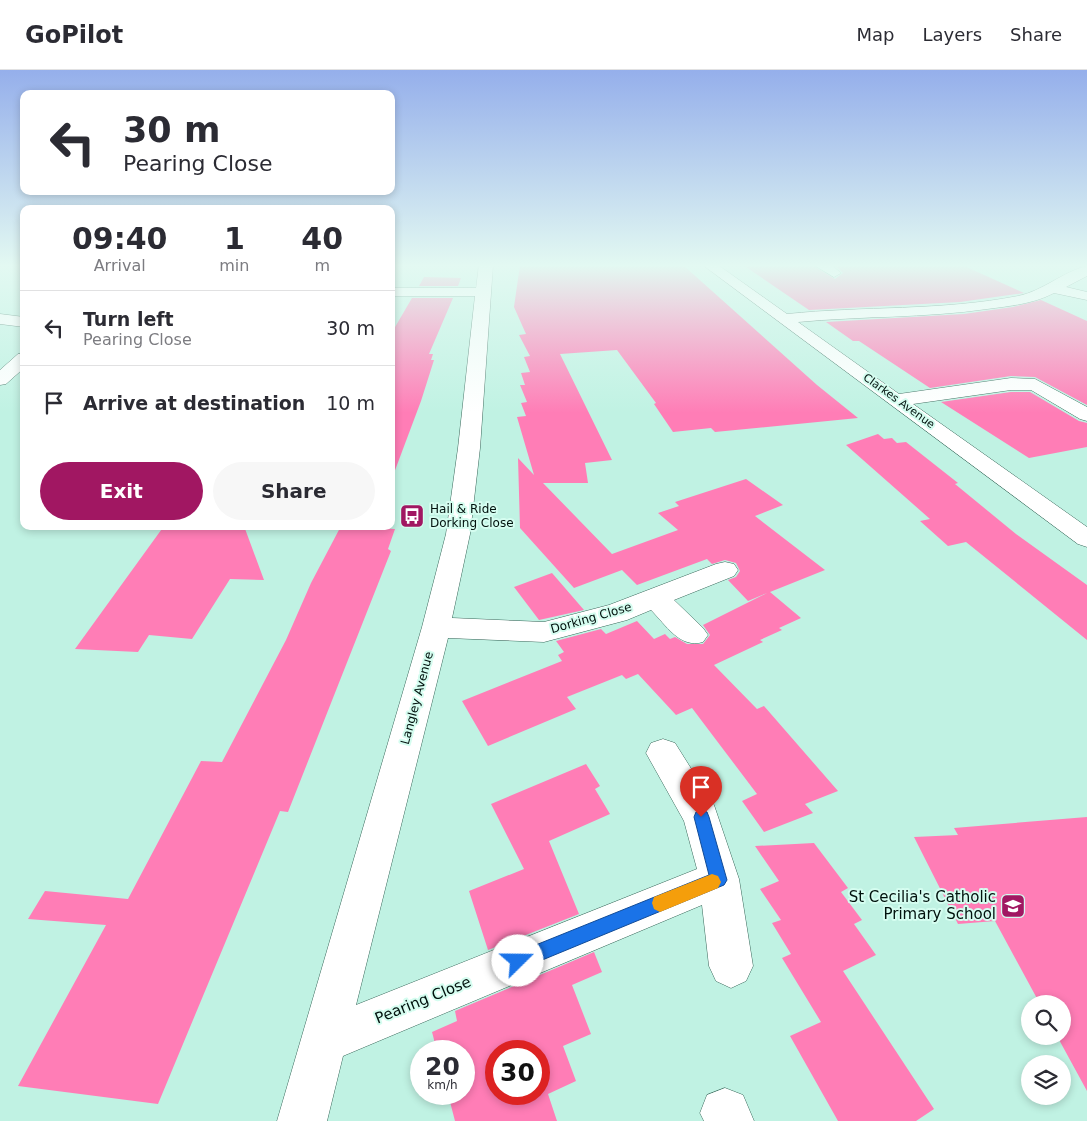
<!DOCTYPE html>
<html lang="en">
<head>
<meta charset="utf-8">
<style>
  :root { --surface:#fff; --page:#f7f7f7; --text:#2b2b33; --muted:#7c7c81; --line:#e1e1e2; --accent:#a11762 }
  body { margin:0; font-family:"DejaVu Sans",sans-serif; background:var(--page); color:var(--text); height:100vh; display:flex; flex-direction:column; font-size:19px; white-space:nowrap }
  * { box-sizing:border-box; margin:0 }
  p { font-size:16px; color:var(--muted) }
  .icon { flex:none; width:28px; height:28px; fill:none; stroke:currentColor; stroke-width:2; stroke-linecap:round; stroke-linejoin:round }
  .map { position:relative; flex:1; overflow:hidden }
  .side { position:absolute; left:20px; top:135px; width:375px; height:325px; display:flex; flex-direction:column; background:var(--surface); border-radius:10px; box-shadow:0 2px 8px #0003 }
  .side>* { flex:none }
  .guide { position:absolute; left:20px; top:20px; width:375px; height:105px; border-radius:10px; box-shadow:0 2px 8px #0003; background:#fff; color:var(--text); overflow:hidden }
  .fabs { position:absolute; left:1021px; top:925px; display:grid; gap:10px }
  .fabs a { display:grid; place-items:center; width:50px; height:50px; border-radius:50%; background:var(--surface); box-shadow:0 2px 8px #0003; font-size:25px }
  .speed { position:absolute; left:410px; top:970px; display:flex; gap:10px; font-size:25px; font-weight:700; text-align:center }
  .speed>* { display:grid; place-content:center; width:65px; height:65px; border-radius:50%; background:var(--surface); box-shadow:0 2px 8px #0003; line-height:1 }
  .speed small { font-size:12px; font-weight:400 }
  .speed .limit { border:8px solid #d22; background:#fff; color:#111 }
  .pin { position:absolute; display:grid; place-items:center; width:42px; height:42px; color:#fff; margin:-51px -21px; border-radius:50% 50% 50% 0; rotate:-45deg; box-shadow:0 0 5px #0007 }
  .pin .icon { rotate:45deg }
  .me { position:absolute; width:55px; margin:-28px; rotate:68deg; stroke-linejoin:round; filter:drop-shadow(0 0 4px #0008) }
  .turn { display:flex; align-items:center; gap:18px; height:105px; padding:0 20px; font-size:22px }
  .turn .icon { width:65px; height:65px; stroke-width:2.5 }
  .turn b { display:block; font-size:35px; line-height:42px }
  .eta { display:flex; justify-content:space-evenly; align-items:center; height:85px; text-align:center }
  .eta b { font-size:30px; font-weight:700; line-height:35px }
  .button { display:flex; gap:10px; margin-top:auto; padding:10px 20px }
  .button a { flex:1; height:58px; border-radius:30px; background:var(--accent); color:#fff; font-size:20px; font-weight:700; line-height:58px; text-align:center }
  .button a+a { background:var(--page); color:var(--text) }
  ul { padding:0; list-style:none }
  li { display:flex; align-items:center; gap:15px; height:75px; padding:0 20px; border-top:1px solid var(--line) }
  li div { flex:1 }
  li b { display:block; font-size:19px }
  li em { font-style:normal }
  header { display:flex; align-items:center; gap:30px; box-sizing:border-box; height:70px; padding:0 25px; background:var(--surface); border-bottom:1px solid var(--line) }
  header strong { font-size:24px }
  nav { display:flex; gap:28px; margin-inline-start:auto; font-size:18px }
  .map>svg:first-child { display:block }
  .building { fill:#ff7db6; fill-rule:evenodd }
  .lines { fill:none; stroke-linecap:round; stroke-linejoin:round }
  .street-casing { stroke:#3a685b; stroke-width:1 }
  .street { fill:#fff; fill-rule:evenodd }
  .route { fill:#1a73e8; stroke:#114b97 }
  .slow { fill:#f59e0b }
  .labels { text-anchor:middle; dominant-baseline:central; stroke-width:4; stroke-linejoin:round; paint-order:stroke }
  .far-street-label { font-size:11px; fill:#01110d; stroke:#d5fdf0 }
  .poi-label { font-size:12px; fill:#01110d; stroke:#d5fdf0; text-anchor:start }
  .street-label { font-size:12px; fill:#01110d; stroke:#d5fdf0 }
  .near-poi-label { font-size:15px; fill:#01110d; stroke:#d5fdf0; text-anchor:end }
  .near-street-label { font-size:15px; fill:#01110d; stroke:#d5fdf0 }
</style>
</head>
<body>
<header>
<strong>GoPilot</strong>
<nav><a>Map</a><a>Layers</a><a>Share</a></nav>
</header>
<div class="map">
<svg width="1087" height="1051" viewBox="0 0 1087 1051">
  <rect width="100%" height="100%" fill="#c0f2e3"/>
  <path class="building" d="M 520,195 L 683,195 L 817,315 L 858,348 L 715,362 L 711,358 L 673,362 L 654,334 L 656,333 L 617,280 L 560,284 L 612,390 L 585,393 L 588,413 L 543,413 L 612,484 L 678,460 L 658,443 L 679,436 L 675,432 L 746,409 L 783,435 L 755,446 L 825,500 L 770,522 L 801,548 L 779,558 L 782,560 L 760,570 L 763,572 L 714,595 L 757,639 L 764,636 L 838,721 L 805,734 L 813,743 L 764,762 L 742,731 L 757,724 L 692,638 L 676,645 L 638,604 L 626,609 L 622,605 L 567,627 L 576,639 L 488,676 L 462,631 L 562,591 L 558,585 L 564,582 L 556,571 L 601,559 L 606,564 L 637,551 L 654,569 L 665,564 L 670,569 L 675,567 L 687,574 L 703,574 L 710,565 L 703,555 L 767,523 L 748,531 L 728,510 L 736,507 L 740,501 L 736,493 L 725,490 L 712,494 L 707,489 L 637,515 L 622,500 L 574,518 L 520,458 L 518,388 L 534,405 L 517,347 L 526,346 L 521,333 L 527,332 L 520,315 L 525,315 L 521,303 L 530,302 L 524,287 L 530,286 L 519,265 L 526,264 L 514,237 Z
    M 743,195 L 812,195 L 835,209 L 843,203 L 835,195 L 962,195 L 1024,223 L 960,232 L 809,240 Z
    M 424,207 L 461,208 L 458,216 L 419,216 Z
    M 412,228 L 453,228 L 429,284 L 433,284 L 431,290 L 434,290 L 421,331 L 394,403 L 391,403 L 391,264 Z
    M 1041,230 L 1087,251 L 1087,335 L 1035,307 L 1011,306 L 930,318 L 859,271 L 853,271 L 826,252 L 964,244 L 1013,237 Z
    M 1011,322 L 1030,322 L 1079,351 L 1087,353 L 1087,377 L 1029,388 L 941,332 Z
    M 878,364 L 884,369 L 892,368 L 897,373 L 906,372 L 958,413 L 955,414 L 1016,464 L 1087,515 L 1087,570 L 966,472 L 948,476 L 920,451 L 930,449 L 846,375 Z
    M 164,456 L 244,456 L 264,510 L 230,509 L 192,569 L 149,565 L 138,582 L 75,579 Z
    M 341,456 L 395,459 L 388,479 L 391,481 L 288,742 L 280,741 L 158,1034 L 18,1016 L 106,855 L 28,849 L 45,821 L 128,829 L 201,691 L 222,692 L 286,570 L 311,513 Z
    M 552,503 L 584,540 L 539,550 L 514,517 Z
    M 586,694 L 600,716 L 595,719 L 610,744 L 549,771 L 579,844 L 488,880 L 469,821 L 524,799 L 491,734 Z
    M 1087,747 L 1087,1021 L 1057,966 L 1062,966 L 1062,934 L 1040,934 L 995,851 L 958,854 L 914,767 L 958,765 L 954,758 Z
    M 814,773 L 848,818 L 841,822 L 862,850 L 854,854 L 876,885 L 843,901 L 934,1039 L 916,1051 L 838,1051 L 790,966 L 821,952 L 782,888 L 791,884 L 772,853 L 781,850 L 760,819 L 779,811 L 755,776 Z
    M 594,882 L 602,902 L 572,915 L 591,964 L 563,976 L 576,1011 L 548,1024 L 557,1051 L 455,1051 L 448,1024 L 464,1024 L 464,981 L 437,981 L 432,962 L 457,951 L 455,941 ZM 496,981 L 539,981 L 539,1024 L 496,1024 Z"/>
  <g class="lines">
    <defs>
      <path id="street" d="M 479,195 L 493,195 L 480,378 L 470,464 L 452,548 L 544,552 L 609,535 L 716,494 L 725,492 L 734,494 L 738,500 L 734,506 L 674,530 L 703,558 L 708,565 L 703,572 C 680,579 666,555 651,540 L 627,550 L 544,572 L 448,568 L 356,935 L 697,799 L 684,751 L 646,683 L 651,673 L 663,669 L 675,673 L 714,735 L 739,809 L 753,896 L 746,911 L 731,918 L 716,911 L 709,896 L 702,835 L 343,986 L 327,1051 L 277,1051 L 422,557 L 446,464 L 458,378 L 475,226 L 391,226 L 391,218 L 476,218 Z
        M 703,195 L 718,195 L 787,244 C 863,236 942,241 1018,226 C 1043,221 1062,202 1087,196 L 1087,206 L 1066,217 L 1087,222 L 1087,230 L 1054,223 C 1033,234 1010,236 987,239 C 925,248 861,246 798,252 L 899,324 L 1011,308 L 1035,309 L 1087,337 L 1087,351 L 1080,349 L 1031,320 L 1011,320 L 913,334 L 1087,457 L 1087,477 L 1078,474 Z
        M 814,195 L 831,195 L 841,203 L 834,207 Z
        M 0,244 L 24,247 L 24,257 L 0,254 Z
        M 24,283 L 24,298 L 6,314 L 0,315 L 0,300 L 18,284 Z
        M 725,1018 L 743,1025 L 754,1051 L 704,1051 L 700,1043 L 707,1025 Z"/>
    </defs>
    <use href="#street" class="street-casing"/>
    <use href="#street" class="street"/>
  </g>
  <linearGradient id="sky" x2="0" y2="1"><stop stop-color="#95afeb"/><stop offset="0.57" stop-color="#e3f9f2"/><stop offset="1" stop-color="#e3f9f2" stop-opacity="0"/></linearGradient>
  <rect width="1087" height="343" fill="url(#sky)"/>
  <path class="route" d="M 701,740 L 707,742 L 709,747 L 727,810 L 724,815 L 518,900 L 511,898 L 509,891 L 511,885 L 709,805 L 694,747 L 696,742 Z"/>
  <path class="slow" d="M 712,804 L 718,806 L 721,812 L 718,818 L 660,842 L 654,839 L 652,833 L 654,827 Z"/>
  <defs>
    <symbol id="bus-square" viewBox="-11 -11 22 22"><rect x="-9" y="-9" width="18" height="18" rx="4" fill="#a11762" stroke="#d5fdf0"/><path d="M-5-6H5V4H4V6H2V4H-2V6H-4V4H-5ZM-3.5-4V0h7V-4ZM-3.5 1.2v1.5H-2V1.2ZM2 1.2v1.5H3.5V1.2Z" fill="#fff"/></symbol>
    <symbol id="school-square" viewBox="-11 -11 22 22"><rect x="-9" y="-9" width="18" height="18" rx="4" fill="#a11762" stroke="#d5fdf0"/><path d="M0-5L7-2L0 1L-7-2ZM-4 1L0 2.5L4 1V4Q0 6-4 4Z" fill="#fff"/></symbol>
  </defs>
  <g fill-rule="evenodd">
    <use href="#bus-square" x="398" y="432" width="28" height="28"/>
    <use href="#school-square" x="999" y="822" width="28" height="28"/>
  </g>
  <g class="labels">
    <g class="far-street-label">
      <text transform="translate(899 331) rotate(36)">Clarkes Avenue</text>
    </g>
    <g class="poi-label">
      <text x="430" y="439">Hail &amp; Ride<tspan x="430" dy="14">Dorking Close</tspan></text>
    </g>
    <g class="street-label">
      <text transform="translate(591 548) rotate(-16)">Dorking Close</text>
      <text transform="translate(417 628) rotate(-75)">Langley Avenue</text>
    </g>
    <g class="near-poi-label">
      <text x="996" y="827">St Cecilia's Catholic<tspan x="996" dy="17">Primary School</tspan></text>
    </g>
    <g class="near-street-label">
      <text transform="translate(423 930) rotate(-22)">Pearing Close</text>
    </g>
  </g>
</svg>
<div class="fabs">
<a><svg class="icon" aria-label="search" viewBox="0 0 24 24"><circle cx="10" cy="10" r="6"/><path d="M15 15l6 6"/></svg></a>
<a><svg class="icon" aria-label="layers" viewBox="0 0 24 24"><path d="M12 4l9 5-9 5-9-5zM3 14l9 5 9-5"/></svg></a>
</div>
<div class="speed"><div>20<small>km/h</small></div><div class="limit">30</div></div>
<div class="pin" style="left:701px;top:747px;background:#d93025"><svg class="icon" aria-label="arrive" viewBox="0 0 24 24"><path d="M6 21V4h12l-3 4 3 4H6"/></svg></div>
<svg class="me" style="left:518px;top:891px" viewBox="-20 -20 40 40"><circle r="19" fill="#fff"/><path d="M0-13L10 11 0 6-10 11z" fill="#1a73e8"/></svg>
<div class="guide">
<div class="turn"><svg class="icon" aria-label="left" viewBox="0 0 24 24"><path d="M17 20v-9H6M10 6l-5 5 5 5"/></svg><div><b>30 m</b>Pearing Close</div></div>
</div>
<section class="side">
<div class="eta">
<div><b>09:40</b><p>Arrival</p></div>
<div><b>1</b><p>min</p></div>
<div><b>40</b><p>m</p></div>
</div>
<ul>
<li><svg class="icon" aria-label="left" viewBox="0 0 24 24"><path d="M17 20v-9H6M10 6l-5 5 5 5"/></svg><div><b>Turn left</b><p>Pearing Close</p></div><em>30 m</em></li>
<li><svg class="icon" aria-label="arrive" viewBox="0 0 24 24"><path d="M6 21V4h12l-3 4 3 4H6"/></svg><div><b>Arrive at destination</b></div><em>10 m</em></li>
</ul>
<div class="button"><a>Exit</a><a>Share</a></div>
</section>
</div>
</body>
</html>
